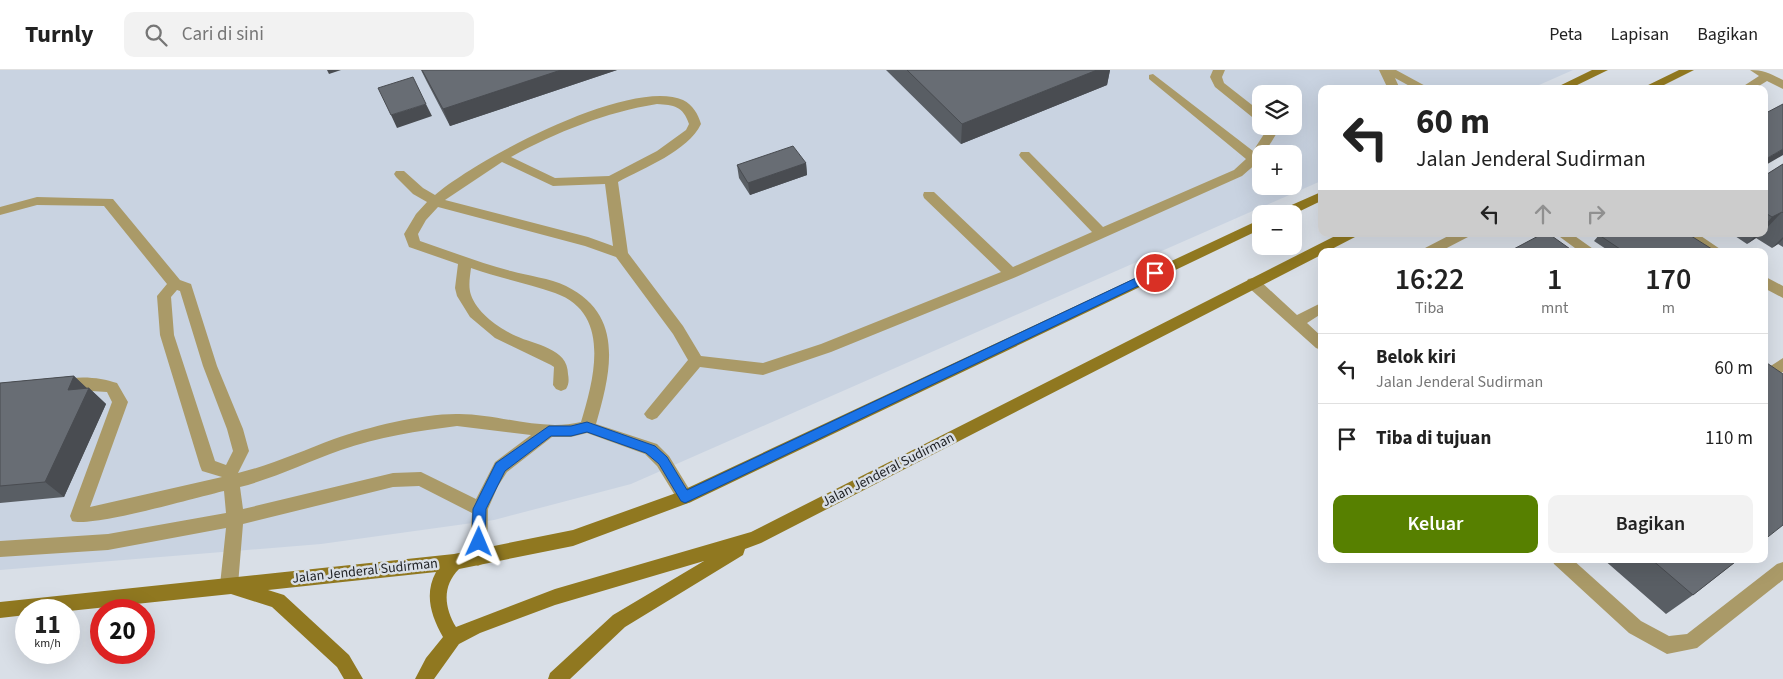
<!DOCTYPE html>
<html lang="id">
<head>
<meta charset="utf-8">
<style>
  :root { --surface:#fff; --page:#f2f2f2; --text:#222; --muted:#767676; --line:#e0e0e0; --accent:#578000 }
  body { margin:0; font-family:"Source Sans 3",sans-serif; background:var(--page); color:var(--text); height:100vh; display:flex; flex-direction:column; font-size:19px; white-space:nowrap }
  * { box-sizing:border-box; margin:0 }
  p { font-size:16px; color:var(--muted) }
  .icon { flex:none; width:28px; height:28px; fill:none; stroke:currentColor; stroke-width:2; stroke-linecap:round; stroke-linejoin:round }
  .map { position:relative; flex:1; overflow:hidden }
  .drawer { position:absolute; left:1318px; top:178px; width:450px; height:315px; display:flex; flex-direction:column; background:var(--surface); border-radius:10px; box-shadow:0 5px 20px #0002 }
  .drawer>* { flex:none }
  .banner { position:absolute; left:1318px; top:15px; width:450px; height:152px; border-radius:10px; box-shadow:0 5px 20px #0002; background:#fff; color:var(--text); overflow:hidden }
  .controls { position:absolute; left:1252px; top:15px; display:grid; gap:10px }
  .controls a { display:grid; place-items:center; width:50px; height:50px; border-radius:10px; background:var(--surface); box-shadow:0 5px 20px #0002; font-size:25px }
  .speed { position:absolute; left:15px; top:529px; display:flex; gap:10px; font-size:25px; font-weight:700; text-align:center }
  .speed>* { display:grid; place-content:center; width:65px; height:65px; border-radius:50%; background:var(--surface); box-shadow:0 5px 20px #0002; line-height:1 }
  .speed small { font-size:12px; font-weight:400 }
  .speed .limit { border:8px solid #d22; background:#fff; color:#111 }
  .pin { position:absolute; display:grid; place-items:center; width:42px; height:42px; color:#fff; margin:-21px; border:2px solid #fff; border-radius:50%; box-shadow:0 1px 5px #0007 }
  .me { position:absolute; width:55px; margin:-28px; rotate:1deg; stroke-linejoin:round; filter:drop-shadow(0 0 4px #0008) }
  .turn { display:flex; align-items:center; gap:18px; height:105px; padding:0 15px; font-size:22px }
  .turn .icon { width:65px; height:65px; stroke-width:2.5 }
  .turn b { display:block; font-size:35px; line-height:42px }
  .lanes { display:flex; align-items:center; height:48px; padding:0 15px; background:#0003; justify-content:center; gap:25px; direction:ltr }
  .lanes .off { opacity:.35 }
  .eta { display:flex; justify-content:space-evenly; align-items:center; height:85px; text-align:center }
  .eta b { font-size:30px; font-weight:600; line-height:35px }
  .cta { display:flex; gap:10px; margin-top:auto; padding:10px 15px }
  .cta a { flex:1; height:58px; border-radius:10px; background:var(--accent); color:#fff; font-size:20px; font-weight:600; line-height:58px; text-align:center }
  .cta a+a { background:var(--page); color:var(--text) }
  ul { padding:0; list-style:none }
  li { display:flex; align-items:center; gap:15px; height:70px; padding:0 15px; border-top:1px solid var(--line) }
  li div { flex:1 }
  li b { display:block; font-size:19px }
  li em { font-style:normal }
  header { display:flex; align-items:center; gap:30px; box-sizing:border-box; height:70px; padding:0 25px; background:var(--surface); border-bottom:1px solid var(--line) }
  header strong { font-size:24px }
  nav { display:flex; gap:28px; margin-inline-start:auto; font-size:18px }
  .search { width:350px; height:45px; background:var(--page); display:flex; align-items:center; gap:12px; box-sizing:border-box; padding:0 18px; border-radius:10px; color:var(--muted); font-size:19px }
  .map>svg:first-child { display:block }
  .built { fill:#c9d3e1; fill-rule:evenodd }
  .lines { fill:none; stroke-linecap:round; stroke-linejoin:round }
  .lane { fill:#aa9a68; fill-rule:evenodd }
  .secondary { fill:#907820; fill-rule:evenodd }
  .wall { fill:#595e64 }
  .shaded-wall { fill:#494c51 }
  .building { fill:#686d74; stroke:#494c51 }
  .route { fill:#1a73e8; stroke:#114b97 }
  .labels { text-anchor:middle; dominant-baseline:central; stroke-width:5; stroke-linejoin:round; paint-order:stroke }
  .street-label { font-size:14px; fill:#222427; stroke:#d9dfe7 }
</style>
</head>
<body>
<header>
<strong>Turnly</strong>
<div class="search"><svg class="icon" aria-label="search" viewBox="0 0 24 24"><circle cx="10" cy="10" r="6"/><path d="M15 15l6 6"/></svg>Cari di sini</div>
<nav><a>Peta</a><a>Lapisan</a><a>Bagikan</a></nav>
</header>
<div class="map">
<svg width="1783" height="609" viewBox="0 0 1783 609">
  <rect width="100%" height="100%" fill="#d9dfe7"/>
  <path class="built" d="M 0,0 L 1573,0 L 1530,19 L 1321,19 L 1321,111 L 631,414 L 494,450 L 321,474 L 0,500 ZM 1261,24 L 1294,24 L 1294,56 L 1261,56 ZM 1261,84 L 1294,84 L 1294,116 L 1261,116 Z"/>
  <g class="lines">
    <path class="lane" d="M 1213,0 L 1225,0 L 1222,7 L 1224,13 L 1261,42 L 1261,52 L 1257,51 L 1215,17 L 1210,7 Z
      M 1379,0 L 1396,0 L 1431,19 L 1415,19 L 1395,8 L 1400,19 L 1388,19 Z
      M 1750,0 C 1764,0 1771,4 1783,10 L 1783,19 L 1767,11 L 1754,19 L 1739,19 L 1759,6 Z
      M 1153,4 L 1253,81 L 1266,61 L 1265,56 L 1277,56 L 1278,61 L 1264,84 L 1261,84 L 1258,92 L 1242,106 L 1016,207 L 831,282 L 763,305 L 700,297 L 657,348 L 652,350 L 647,348 L 644,344 L 647,340 L 688,290 L 673,264 L 616,187 L 585,176 L 438,137 L 426,150 L 418,164 L 420,171 C 450,181 480,193 511,201 C 528,206 550,208 566,216 C 625,245 611,302 596,354 L 657,374 L 669,386 L 691,422 L 693,427 L 691,432 L 685,434 L 679,432 L 657,396 L 645,384 L 587,363 L 571,367 L 552,367 L 507,402 L 498,416 L 488,439 L 487,488 L 484,493 L 478,496 L 472,493 L 469,488 L 472,443 L 419,416 L 393,417 L 243,454 L 238,515 L 235,521 L 229,523 L 223,521 L 220,515 L 226,458 L 108,480 L 0,487 L 0,471 L 108,464 L 226,443 L 224,421 C 198,427 91,458 72,451 L 70,446 L 112,332 L 107,322 L 59,319 L 56,315 L 59,311 C 76,305 100,307 117,313 L 128,332 L 90,437 L 222,407 L 202,401 L 200,396 L 160,265 L 157,226 L 167,214 L 104,136 L 37,135 L 0,145 L 0,137 L 37,127 L 113,129 L 180,210 L 191,214 L 217,296 L 243,359 L 249,381 L 238,403 C 271,395 302,381 334,369 C 368,357 421,344 456,344 C 497,343 540,362 581,352 C 594,309 612,243 555,223 C 528,213 498,208 471,198 C 470,207 468,216 471,225 C 477,243 500,259 516,266 C 535,275 568,278 568,304 C 569,310 569,314 566,319 L 561,321 L 556,319 L 553,315 L 554,297 L 551,295 L 495,268 L 470,247 L 457,226 L 455,218 L 458,194 L 409,177 L 404,164 L 416,144 L 427,132 L 413,124 L 396,107 L 394,104 L 396,101 L 404,101 L 423,118 L 435,125 C 475,90 630,7 683,30 C 693,35 698,44 701,54 C 688,81 644,98 618,112 L 628,183 L 683,256 L 701,286 L 763,293 L 821,274 L 1001,202 L 924,128 L 923,125 L 924,122 L 934,122 L 1013,197 L 1092,162 L 1021,88 L 1019,85 L 1021,82 L 1029,82 L 1103,157 L 1234,100 L 1246,89 L 1149,9 L 1149,5 ZM 657,34 C 674,35 683,36 689,54 L 686,60 L 657,81 L 609,106 L 555,108 L 511,87 C 557,62 606,42 657,34 ZM 502,92 L 553,116 L 605,114 L 613,176 L 588,167 L 445,130 ZM 177,220 L 180,221 L 203,296 L 227,359 L 233,381 L 226,395 L 215,391 L 174,265 L 171,227 ZM 457,356 L 531,365 L 495,392 L 476,429 L 421,402 L 393,403 L 243,439 L 240,417 C 275,408 307,392 341,380 C 378,367 418,361 457,356 Z
      M 1452,164 L 1470,164 L 1468,167 L 1441,181 L 1423,181 L 1425,178 Z
      M 1556,164 L 1572,164 L 1596,181 L 1579,181 Z
      M 1681,164 L 1698,164 L 1723,181 L 1706,181 Z
      M 1764,206 L 1783,216 L 1783,228 L 1764,218 Z
      M 1253,208 L 1258,209 L 1297,245 L 1321,233 L 1321,244 L 1307,253 L 1321,266 L 1321,280 L 1316,278 L 1248,217 L 1246,213 L 1248,209 Z
      M 1783,288 L 1783,302 L 1771,309 L 1766,307 L 1764,303 L 1766,299 Z
      M 1552,489 L 1572,489 L 1641,551 L 1669,566 L 1687,564 L 1777,494 L 1783,492 L 1783,510 L 1697,578 L 1667,584 L 1629,563 L 1554,494 Z"/>
    <path class="secondary" d="M 1592,0 L 1608,0 L 1569,19 L 1553,19 Z
      M 1679,0 L 1694,0 L 1656,19 L 1640,19 Z
      M 1321,122 L 1321,131 L 1294,144 L 1277,144 L 1278,141 Z
      M 1261,149 L 1261,159 L 691,432 L 573,476 L 459,499 C 442,516 444,537 456,557 L 555,519 L 751,462 L 1339,164 L 1357,164 L 1355,167 L 1328,181 L 1321,181 L 1321,185 L 761,473 L 745,479 L 743,485 L 625,557 L 570,609 L 548,609 L 550,603 L 613,545 L 704,491 L 555,535 L 480,563 L 459,574 L 434,609 L 415,609 L 426,588 L 443,567 C 431,546 424,524 436,502 L 268,520 L 284,525 L 349,585 L 363,609 L 344,609 L 337,597 L 272,537 L 231,524 L 69,541 L 26,540 L 26,545 L 0,548 L 0,532 L 454,484 L 573,460 L 679,422 Z"/>
  </g>
  <path class="wall" d="M 421,0 L 617,0 L 450,56 L 427,12 Z
    M 886,0 L 1110,0 L 1107,15 L 961,74 Z
    M 806,93 L 807,105 L 750,125 L 739,108 L 737,95 Z
    M 1783,94 L 1783,177 L 1778,174 L 1772,178 L 1756,168 L 1747,174 L 1732,164 L 1764,164 L 1764,106 Z
    M 1599,165 L 1715,181 L 1609,181 L 1594,171 Z
    M 74,306 L 87,319 L 89,318 L 106,334 L 64,427 L 0,433 L 0,313 Z
    M 1603,489 L 1739,489 L 1693,525 L 1666,544 Z"/>
  <path class="shaded-wall" d="M 327,0 L 341,0 L 329,4 Z
    M 561,0 L 617,0 L 450,56 L 443,39 Z
    M 1097,0 L 1110,0 L 1107,15 L 961,74 L 962,54 Z
    M 426,34 L 432,46 L 397,58 L 391,45 Z
    M 1783,79 L 1783,85 L 1764,96 L 1764,90 Z
    M 806,93 L 807,105 L 750,125 L 748,113 Z
    M 1782,142 L 1764,161 L 1764,156 L 1772,147 Z
    M 1757,164 L 1761,164 L 1756,168 L 1747,174 Z
    M 1783,167 L 1783,169 L 1778,174 L 1772,178 Z
    M 74,306 L 89,320 L 89,318 L 106,334 L 64,427 L 45,412 L 68,320 Z"/>
  <path class="building" d="M 422,0 L 561,0 L 443,39 Z
    M 907,0 L 1097,0 L 962,54 Z
    M 413,7 L 426,34 L 391,45 L 378,18 Z
    M 1783,34 L 1783,79 L 1764,90 L 1764,44 Z
    M 793,76 L 806,93 L 748,113 L 737,95 Z
    M 1783,94 L 1783,143 L 1782,142 L 1772,147 L 1764,142 L 1764,114 L 1766,112 L 1764,111 L 1764,106 Z
    M 1542,164 L 1549,164 L 1573,181 L 1510,181 Z
    M 1600,164 L 1688,164 L 1715,181 L 1623,181 L 1599,165 Z
    M 1764,291 L 1783,304 L 1783,455 L 1764,470 Z
    M 74,306 L 68,320 L 89,318 L 45,412 L 0,416 L 0,313 Z
    M 1651,489 L 1739,489 L 1693,525 Z"/>
  <path class="route" d="M 1155,199 L 1160,203 L 1159,206 L 685,433 L 681,431 L 659,394 L 646,383 L 587,362 L 571,366 L 551,366 L 505,401 L 486,439 L 485,472 L 483,476 L 479,477 L 474,476 L 472,472 L 473,439 L 496,393 L 549,356 L 571,356 L 587,352 L 655,376 L 667,387 L 687,420 Z"/>
  <g class="labels">
    <g class="street-label">
      <text transform="translate(888 400) rotate(-27)">Jalan Jenderal Sudirman</text>
      <text transform="translate(365 501) rotate(-6)">Jalan Jenderal Sudirman</text>
    </g>
  </g>
</svg>
<div class="controls">
<a><svg class="icon" aria-label="layers" viewBox="0 0 24 24"><path d="M12 4l9 5-9 5-9-5zM3 14l9 5 9-5"/></svg></a>
<a>+</a>
<a>−</a>
</div>
<div class="speed"><div>11<small>km/h</small></div><div class="limit">20</div></div>
<div class="pin" style="left:1155px;top:203px;background:#d93025"><svg class="icon" aria-label="arrive" viewBox="0 0 24 24"><path d="M6 21V4h12l-3 4 3 4H6"/></svg></div>
<svg class="me" style="left:479px;top:472px" viewBox="-20 -20 40 40"><path d="M0-17L14 15 0 8-14 15z" fill="#1a73e8" stroke="#fff" stroke-width="4"/></svg>
<div class="banner">
<div class="turn"><svg class="icon" aria-label="left" viewBox="0 0 24 24"><path d="M17 20v-9H6M10 6l-5 5 5 5"/></svg><div><b>60 m</b>Jalan Jenderal Sudirman</div></div>
<div class="lanes"><svg class="icon" aria-label="left" viewBox="0 0 24 24"><path d="M17 20v-9H6M10 6l-5 5 5 5"/></svg><svg class="icon off" aria-label="ahead" viewBox="0 0 24 24"><path d="M12 20V5M6 11l6-6 6 6"/></svg><svg class="icon off" aria-label="right" viewBox="0 0 24 24"><path d="M7 20v-9h11M14 6l5 5-5 5"/></svg></div>
</div>
<section class="drawer">
<div class="eta">
<div><b>16:22</b><p>Tiba</p></div>
<div><b>1</b><p>mnt</p></div>
<div><b>170</b><p>m</p></div>
</div>
<ul>
<li><svg class="icon" aria-label="left" viewBox="0 0 24 24"><path d="M17 20v-9H6M10 6l-5 5 5 5"/></svg><div><b>Belok kiri</b><p>Jalan Jenderal Sudirman</p></div><em>60 m</em></li>
<li><svg class="icon" aria-label="arrive" viewBox="0 0 24 24"><path d="M6 21V4h12l-3 4 3 4H6"/></svg><div><b>Tiba di tujuan</b></div><em>110 m</em></li>
</ul>
<div class="cta"><a>Keluar</a><a>Bagikan</a></div>
</section>
</div>
</body>
</html>
